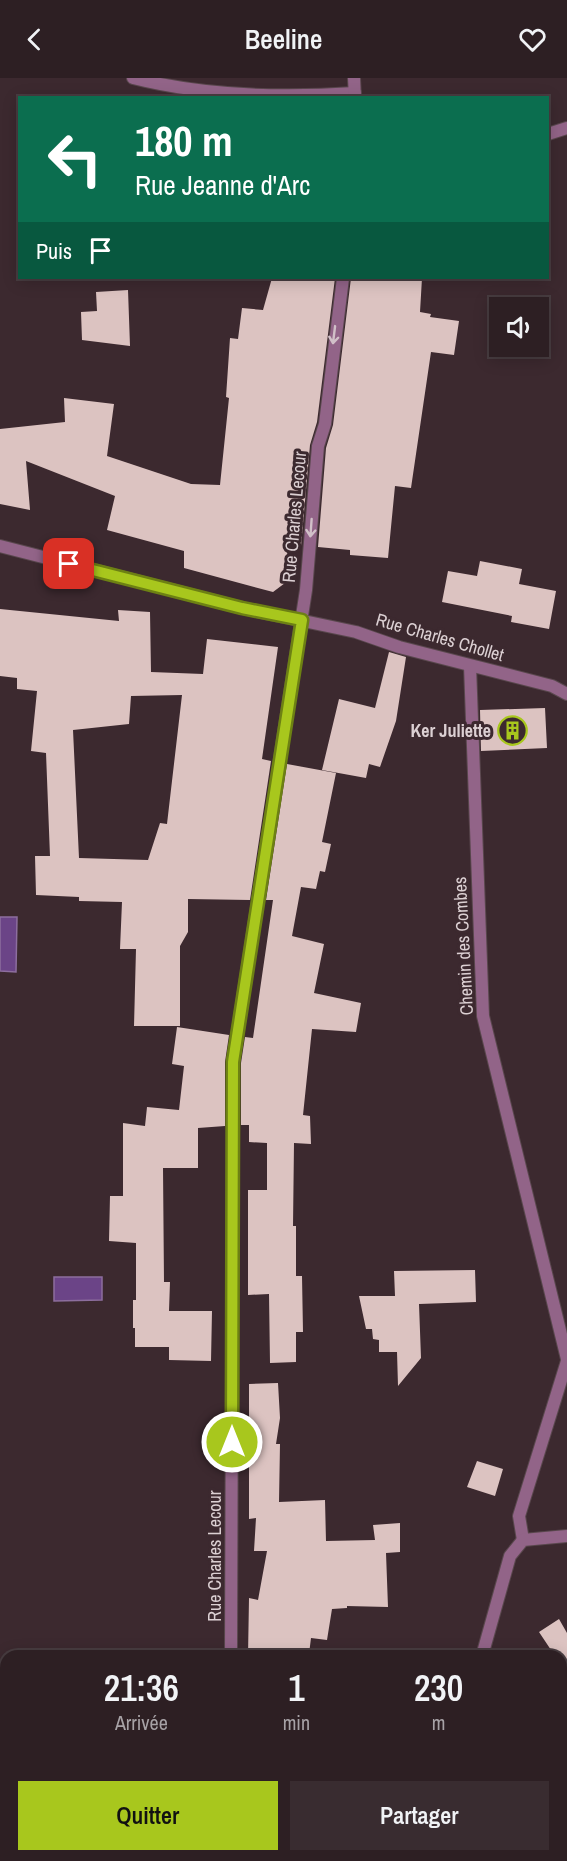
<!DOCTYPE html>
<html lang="fr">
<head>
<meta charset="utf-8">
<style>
  :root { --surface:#2d1f23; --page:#392c30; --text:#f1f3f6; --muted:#a7a2a6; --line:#483d41; --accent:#a8c71d }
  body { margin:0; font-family:"Archivo Narrow",sans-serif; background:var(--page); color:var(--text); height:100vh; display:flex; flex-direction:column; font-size:22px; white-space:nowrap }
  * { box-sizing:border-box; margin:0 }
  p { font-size:20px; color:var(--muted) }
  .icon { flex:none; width:33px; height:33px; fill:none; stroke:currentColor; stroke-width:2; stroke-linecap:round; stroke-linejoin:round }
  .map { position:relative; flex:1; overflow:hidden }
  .details { position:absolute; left:0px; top:1572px; width:567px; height:212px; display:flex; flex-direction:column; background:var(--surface); border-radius:18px 18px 0 0; box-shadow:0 3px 15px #0003,0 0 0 2px var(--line) }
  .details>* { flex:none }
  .top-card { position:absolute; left:18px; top:18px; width:531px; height:183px; border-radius:0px; box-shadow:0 3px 15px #0003,0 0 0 2px var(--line); background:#0b6e4f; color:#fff; overflow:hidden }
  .controls { position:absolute; left:489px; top:219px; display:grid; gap:12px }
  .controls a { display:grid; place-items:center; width:60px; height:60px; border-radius:0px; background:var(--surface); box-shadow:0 3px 15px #0003,0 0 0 2px var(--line); font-size:30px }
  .pin { position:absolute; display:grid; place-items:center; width:51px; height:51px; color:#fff; margin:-26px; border-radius:12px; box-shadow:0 3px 9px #0006 }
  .me { position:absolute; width:66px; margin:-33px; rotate:0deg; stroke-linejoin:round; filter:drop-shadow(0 0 4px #0008) }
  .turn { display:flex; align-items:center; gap:21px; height:126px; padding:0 18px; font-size:27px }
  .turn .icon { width:78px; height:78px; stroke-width:2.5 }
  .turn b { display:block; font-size:42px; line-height:51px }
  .then { display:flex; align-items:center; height:57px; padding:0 18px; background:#0003; gap:12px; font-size:22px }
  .eta { display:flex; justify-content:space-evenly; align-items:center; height:102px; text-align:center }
  .eta b { font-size:36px; font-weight:600; line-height:42px }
  .cta { display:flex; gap:12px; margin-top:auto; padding:12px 18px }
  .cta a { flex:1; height:69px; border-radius:0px; background:var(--accent); color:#111; font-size:24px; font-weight:600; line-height:69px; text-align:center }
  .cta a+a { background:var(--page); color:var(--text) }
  header { display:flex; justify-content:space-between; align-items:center; height:78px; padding:0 18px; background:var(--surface); font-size:27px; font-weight:600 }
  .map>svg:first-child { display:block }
  .water { fill:#6b4487; stroke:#8d6e9e; stroke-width:1.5 }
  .building { fill:#dcc3c1; fill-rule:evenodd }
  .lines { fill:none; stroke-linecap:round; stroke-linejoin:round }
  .service-casing { stroke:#59474d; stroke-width:14 }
  .minor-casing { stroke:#59474d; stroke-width:14 }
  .tertiary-casing { stroke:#59474d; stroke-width:14 }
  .service { stroke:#926488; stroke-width:12 }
  .minor { stroke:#926488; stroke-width:12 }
  .tertiary { stroke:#926488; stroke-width:12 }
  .oneway { stroke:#d1c0c8 }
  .route-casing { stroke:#6d8113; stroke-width:15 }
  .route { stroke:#a8c71d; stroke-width:10 }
  .labels { text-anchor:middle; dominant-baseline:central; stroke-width:6; stroke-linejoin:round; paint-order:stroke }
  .street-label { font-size:18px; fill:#dcd0d3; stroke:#3c292f }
  .poi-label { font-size:18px; font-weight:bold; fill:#dcd0d3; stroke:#3c292f; text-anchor:end }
</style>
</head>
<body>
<header><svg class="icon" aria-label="back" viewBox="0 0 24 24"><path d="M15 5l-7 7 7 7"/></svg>Beeline<svg class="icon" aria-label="heart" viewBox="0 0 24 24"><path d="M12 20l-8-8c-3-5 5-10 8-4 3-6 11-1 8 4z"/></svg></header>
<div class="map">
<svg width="567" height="1783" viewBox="0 0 567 1783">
  <rect width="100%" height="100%" fill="#3c292f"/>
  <path class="water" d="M 0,839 L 17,839 L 16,894 L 0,893 Z
    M 54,1199 L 102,1199 L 102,1222 L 54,1223 Z"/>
  <path class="building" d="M 272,200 L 335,200 L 317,344 L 310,367 L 301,468 L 288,466 L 285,505 L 273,514 L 184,490 L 184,473 L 107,452 L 115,418 L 26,383 L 30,432 L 0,426 L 0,351 L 65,344 L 64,320 L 114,326 L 107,378 L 191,406 L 220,407 L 229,320 L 226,319 L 230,260 L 238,261 L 242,230 L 263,232 Z
    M 351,200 L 422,200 L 420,234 L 431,236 L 430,239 L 459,243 L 454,277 L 431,274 L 411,410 L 395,408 L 388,480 L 350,477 L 350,472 L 318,469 L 326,370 L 333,347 Z
    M 128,212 L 130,268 L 82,262 L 81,234 L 97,233 L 96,214 Z
    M 480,483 L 522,491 L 519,506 L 556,513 L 549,551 L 511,544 L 512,538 L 442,524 L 448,493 L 477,498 Z
    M 0,531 L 119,543 L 118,532 L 150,534 L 151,594 L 203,596 L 207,561 L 278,569 L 262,681 L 271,683 L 250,822 L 188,821 L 188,854 L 180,868 L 180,948 L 134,948 L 136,871 L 120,871 L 122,824 L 79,823 L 79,819 L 36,817 L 35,778 L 50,778 L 46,675 L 31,673 L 37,613 L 17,611 L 17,600 L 0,598 ZM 182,617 L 167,746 L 160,745 L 148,782 L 79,780 L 73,652 L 129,646 L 131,618 Z
    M 389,574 L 406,579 L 396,643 L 380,689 L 369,686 L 366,700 L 322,692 L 339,621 L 375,630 Z
    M 545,630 L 547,670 L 481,673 L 480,632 Z
    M 287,686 L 336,695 L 322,764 L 331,766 L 325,794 L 320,793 L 316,811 L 301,809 L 292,858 L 324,866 L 314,915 L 361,925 L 356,954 L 312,951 L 303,1037 L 310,1038 L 311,1066 L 294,1065 L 293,1148 L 296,1148 L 296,1198 L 302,1198 L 303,1254 L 296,1254 L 296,1284 L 270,1285 L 269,1216 L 248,1217 L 248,1112 L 267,1112 L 267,1065 L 249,1064 L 249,1047 L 241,1047 L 241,985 L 245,959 L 253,960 L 273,822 L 266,822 Z
    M 177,949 L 229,957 L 225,984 L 225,1048 L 198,1050 L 198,1090 L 163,1090 L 164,1204 L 170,1204 L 169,1233 L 212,1233 L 211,1283 L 169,1282 L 169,1269 L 135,1269 L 135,1250 L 133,1250 L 133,1222 L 136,1222 L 136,1165 L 109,1163 L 110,1118 L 123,1118 L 123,1045 L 145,1048 L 147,1029 L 179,1032 L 184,988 L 172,986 Z
    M 475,1192 L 476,1224 L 419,1226 L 421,1280 L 398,1308 L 397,1274 L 379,1274 L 379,1262 L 373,1261 L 372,1251 L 366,1251 L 359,1218 L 395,1218 L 394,1193 Z
    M 278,1305 L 280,1340 L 276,1366 L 280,1366 L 279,1424 L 325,1422 L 326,1463 L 375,1462 L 373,1447 L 400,1445 L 400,1474 L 386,1475 L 388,1529 L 347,1528 L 347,1530 L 332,1531 L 327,1562 L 311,1560 L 309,1576 L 248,1578 L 249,1520 L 258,1522 L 267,1473 L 254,1473 L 256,1440 L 249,1441 L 249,1306 Z
    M 477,1383 L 503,1391 L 495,1418 L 467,1409 Z
    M 559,1541 L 567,1555 L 567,1597 L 561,1587 L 561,1578 L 555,1578 L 539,1554 Z"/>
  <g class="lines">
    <defs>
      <path id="service" d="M 133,0 C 204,18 282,20 355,15
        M 470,588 L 483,938 L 567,1281
        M 523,1462 L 519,1438 L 567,1283
        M 0,1777 L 6,1776"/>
      <path id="minor" d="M 354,0 L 355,20
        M 548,56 L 567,50
        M 231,1578 L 233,984 L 306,512 L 318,368 L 325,346 L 343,200
        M 482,1578 L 510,1478 L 523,1462 L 567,1458
        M 289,1778 L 293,1783
        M 423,1783 L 424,1778"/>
      <path id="tertiary" d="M 0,468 L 242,530 L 356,554 L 399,569 L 552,608 L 567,616"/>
    </defs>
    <use href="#service" class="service-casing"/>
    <use href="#minor" class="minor-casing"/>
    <use href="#tertiary" class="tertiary-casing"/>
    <use href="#service" class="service"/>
    <use href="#minor" class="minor"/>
    <use href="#tertiary" class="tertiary"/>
  </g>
  <defs><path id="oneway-shaft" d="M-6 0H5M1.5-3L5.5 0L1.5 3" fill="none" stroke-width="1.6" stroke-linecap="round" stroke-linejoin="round" transform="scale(1.5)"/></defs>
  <g class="oneway">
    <use href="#oneway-shaft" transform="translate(334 257) rotate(97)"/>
    <use href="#oneway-shaft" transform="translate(311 450) rotate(94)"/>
  </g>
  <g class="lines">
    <defs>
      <path id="route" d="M 69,486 L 242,530 L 302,542 L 233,984 L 232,1364"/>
    </defs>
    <use href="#route" class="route-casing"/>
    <use href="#route" class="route"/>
  </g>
  <defs>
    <symbol id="building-ring" viewBox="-11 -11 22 22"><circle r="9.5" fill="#3c292f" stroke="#a8c71d" stroke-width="1.5"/><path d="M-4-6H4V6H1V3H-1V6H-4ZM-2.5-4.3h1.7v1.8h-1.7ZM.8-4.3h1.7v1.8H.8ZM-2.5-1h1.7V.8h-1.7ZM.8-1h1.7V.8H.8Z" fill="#a8c71d"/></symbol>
  </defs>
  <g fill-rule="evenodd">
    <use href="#building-ring" x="496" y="636" width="33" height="33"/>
  </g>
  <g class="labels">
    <g class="street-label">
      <text transform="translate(294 439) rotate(-85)">Rue Charles Lecour</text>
      <text transform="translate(440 559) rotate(16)">Rue Charles Chollet</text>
      <text transform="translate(463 868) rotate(-93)">Chemin des Combes</text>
      <text transform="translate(214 1478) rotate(-90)">Rue Charles Lecour</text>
    </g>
    <g class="poi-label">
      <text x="491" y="652">Ker Juliette</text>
    </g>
  </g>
</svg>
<div class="controls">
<a><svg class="icon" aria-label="sound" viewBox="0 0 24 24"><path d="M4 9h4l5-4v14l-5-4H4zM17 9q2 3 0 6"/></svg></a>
</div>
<div class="pin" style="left:69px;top:486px;background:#d93025"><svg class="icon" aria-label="arrive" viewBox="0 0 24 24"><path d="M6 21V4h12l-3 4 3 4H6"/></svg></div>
<svg class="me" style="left:232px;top:1364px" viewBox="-20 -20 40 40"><circle r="17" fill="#a8c71d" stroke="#fff" stroke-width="3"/><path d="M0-11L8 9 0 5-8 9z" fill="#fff"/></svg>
<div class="top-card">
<div class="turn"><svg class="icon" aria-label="left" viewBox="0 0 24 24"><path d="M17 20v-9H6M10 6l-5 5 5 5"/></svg><div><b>180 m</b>Rue Jeanne d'Arc</div></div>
<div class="then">Puis<svg class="icon" aria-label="arrive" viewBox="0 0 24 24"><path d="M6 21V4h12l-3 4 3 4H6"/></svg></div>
</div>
<section class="details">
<div class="eta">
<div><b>21:36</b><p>Arrivée</p></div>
<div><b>1</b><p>min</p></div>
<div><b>230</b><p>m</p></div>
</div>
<div class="cta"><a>Quitter</a><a>Partager</a></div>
</section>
</div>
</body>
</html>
